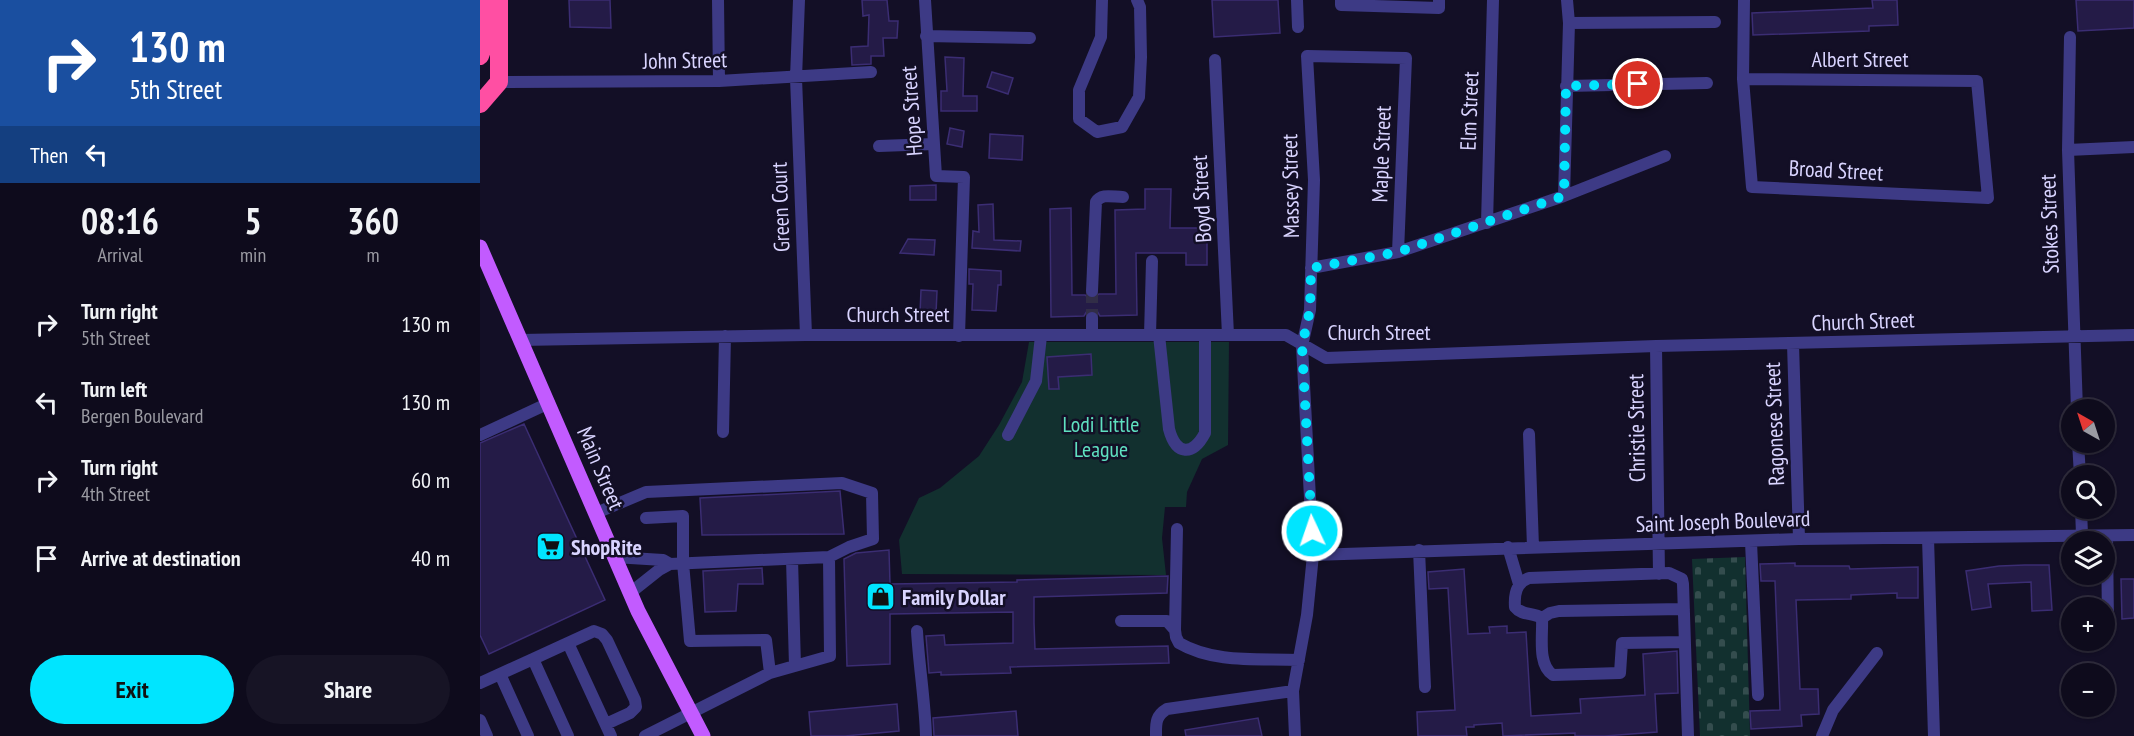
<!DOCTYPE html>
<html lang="en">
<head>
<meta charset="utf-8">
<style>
  :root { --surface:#0e0b1c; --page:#171425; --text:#f1f3f6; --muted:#9b9ba3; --line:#2e2b3b; --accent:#00e5ff }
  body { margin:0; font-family:"PT Sans Narrow",sans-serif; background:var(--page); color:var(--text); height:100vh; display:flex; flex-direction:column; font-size:22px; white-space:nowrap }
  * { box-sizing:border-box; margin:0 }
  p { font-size:20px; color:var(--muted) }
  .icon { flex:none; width:33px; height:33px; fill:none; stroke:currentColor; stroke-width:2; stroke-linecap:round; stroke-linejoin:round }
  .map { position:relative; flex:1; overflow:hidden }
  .sheet { display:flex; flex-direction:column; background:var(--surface); width:480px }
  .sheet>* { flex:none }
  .top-card { background:#1a4fa0; color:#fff; overflow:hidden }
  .needle { width:39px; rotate:321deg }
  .controls { position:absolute; left:1581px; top:399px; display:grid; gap:12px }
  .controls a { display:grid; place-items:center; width:54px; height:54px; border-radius:50%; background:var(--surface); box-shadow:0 2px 4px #0004,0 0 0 2px var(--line); font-size:30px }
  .pin { position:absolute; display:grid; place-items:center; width:51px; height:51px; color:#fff; margin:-26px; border:3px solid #fff; border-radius:50%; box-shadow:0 2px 6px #0007 }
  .me { position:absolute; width:66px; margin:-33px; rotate:357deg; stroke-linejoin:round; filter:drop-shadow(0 0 4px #0008) }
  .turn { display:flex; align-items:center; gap:21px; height:126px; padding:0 30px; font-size:27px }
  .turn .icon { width:78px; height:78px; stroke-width:2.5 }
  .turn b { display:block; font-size:42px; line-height:51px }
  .then { display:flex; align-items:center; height:57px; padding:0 30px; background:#0003; gap:12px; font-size:22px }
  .eta { display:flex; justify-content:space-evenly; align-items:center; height:102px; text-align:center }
  .eta b { font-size:36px; font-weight:700; line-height:42px }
  .button { display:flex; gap:12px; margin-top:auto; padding:12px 30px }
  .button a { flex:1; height:69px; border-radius:36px; background:var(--accent); color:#111; font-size:24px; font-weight:700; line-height:69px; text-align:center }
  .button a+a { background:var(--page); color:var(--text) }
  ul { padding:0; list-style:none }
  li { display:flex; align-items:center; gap:18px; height:78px; padding:0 30px }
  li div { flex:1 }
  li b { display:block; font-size:22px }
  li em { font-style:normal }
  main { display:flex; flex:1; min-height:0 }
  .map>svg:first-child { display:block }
  .cemetery { fill:url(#cemetery-stones) }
  .park { fill:#12302f }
  .building { fill:#241b47; stroke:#3b2d73; stroke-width:1.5 }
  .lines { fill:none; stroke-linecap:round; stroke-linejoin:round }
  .minor-tunnel { stroke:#312d47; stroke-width:12; stroke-dasharray:12 6; stroke-linecap:butt }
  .minor { stroke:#3d3a85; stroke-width:12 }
  .major { stroke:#c25bff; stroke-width:15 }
  .highway { stroke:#ff4fa3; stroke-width:18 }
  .route { stroke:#00e5ff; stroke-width:10; stroke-dasharray:0 18 }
  .labels { text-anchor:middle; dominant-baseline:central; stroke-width:5; stroke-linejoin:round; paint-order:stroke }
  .street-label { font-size:22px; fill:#d9d4ff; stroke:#130f26 }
  .park-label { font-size:22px; fill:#5fe0c0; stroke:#130f26 }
  .poi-label { font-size:22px; font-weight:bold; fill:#d9d4ff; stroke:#130f26; text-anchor:start }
</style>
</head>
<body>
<main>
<section class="sheet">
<div class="top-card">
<div class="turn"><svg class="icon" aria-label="right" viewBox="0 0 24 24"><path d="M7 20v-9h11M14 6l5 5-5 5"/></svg><div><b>130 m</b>5th Street</div></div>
<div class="then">Then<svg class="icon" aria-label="left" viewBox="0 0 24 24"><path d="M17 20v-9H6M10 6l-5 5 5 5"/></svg></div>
</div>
<div class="eta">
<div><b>08:16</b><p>Arrival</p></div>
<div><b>5</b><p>min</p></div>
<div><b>360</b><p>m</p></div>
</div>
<ul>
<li><svg class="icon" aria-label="right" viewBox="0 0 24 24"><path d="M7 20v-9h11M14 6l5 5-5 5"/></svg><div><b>Turn right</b><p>5th Street</p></div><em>130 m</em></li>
<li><svg class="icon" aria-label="left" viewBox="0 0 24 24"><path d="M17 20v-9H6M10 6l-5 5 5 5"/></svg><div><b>Turn left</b><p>Bergen Boulevard</p></div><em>130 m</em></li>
<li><svg class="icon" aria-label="right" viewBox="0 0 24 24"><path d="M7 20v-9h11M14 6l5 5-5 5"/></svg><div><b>Turn right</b><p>4th Street</p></div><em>60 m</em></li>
<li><svg class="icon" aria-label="arrive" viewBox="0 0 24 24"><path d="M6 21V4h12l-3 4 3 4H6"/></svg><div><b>Arrive at destination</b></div><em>40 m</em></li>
</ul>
<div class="button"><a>Exit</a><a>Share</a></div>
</section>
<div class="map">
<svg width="1654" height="736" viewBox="0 0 1654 736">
  <defs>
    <pattern id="cemetery-stones" width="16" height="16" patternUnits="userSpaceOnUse" patternTransform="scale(1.5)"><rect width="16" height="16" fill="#12302f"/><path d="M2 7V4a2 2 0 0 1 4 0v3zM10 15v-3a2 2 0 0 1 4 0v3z" fill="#344d4e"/></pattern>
  </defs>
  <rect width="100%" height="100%" fill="#130f26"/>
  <path class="cemetery" d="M 1265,557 L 1270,736 L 1220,736 L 1212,559 Z"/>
  <path class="park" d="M 549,342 L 749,342 L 748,445 L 722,459 L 707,492 L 706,507 L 685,507 L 682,538 L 686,575 L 422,574 L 419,540 L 439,498 L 460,488 L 499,456 L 519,425 L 542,382 Z"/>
  <path class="building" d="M 89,0 L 130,0 L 131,28 L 90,27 Z
    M 382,0 L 407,0 L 409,21 L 418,21 L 417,38 L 403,38 L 404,56 L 391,56 L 391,64 L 372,65 L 371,47 L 388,46 L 389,15 L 383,16 Z
    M 732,0 L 798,0 L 800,33 L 734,37 Z
    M 1392,0 L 1417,0 L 1418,25 L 1389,26 L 1389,31 L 1273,35 L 1272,13 L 1393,8 Z
    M 1596,0 L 1654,0 L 1654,28 L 1598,31 Z
    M 465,57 L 484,58 L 483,96 L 497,96 L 497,111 L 461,111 L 461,91 L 467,91 Z
    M 512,72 L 533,78 L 528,94 L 507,87 Z
    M 470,128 L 484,131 L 482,147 L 467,144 Z
    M 510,134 L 543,136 L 542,160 L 509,158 Z
    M 456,185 L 456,200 L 430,200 L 430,186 Z
    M 665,189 L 691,189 L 690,228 L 727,228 L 727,265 L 706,265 L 706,253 L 656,253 L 657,315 L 620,316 L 617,311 L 611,310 L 607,311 L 604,316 L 571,317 L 570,209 L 591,208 L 592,295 L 605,295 L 612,299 L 619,294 L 636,294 L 635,210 L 665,209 Z
    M 513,204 L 514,240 L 541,241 L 540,251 L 492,248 L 493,231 L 499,232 L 498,205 Z
    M 428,239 L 455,240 L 454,255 L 420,253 Z
    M 489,269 L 521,271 L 521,285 L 518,285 L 516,311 L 492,310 L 493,284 L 489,284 Z
    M 441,290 L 457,291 L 456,314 L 440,314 Z
    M 611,354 L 612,375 L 578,377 L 579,389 L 569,389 L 567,357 Z
    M 44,424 L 125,600 L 9,654 L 0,635 L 0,443 Z
    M 360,491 L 364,534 L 222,535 L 220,498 Z
    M 409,550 L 410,584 L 537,582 L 537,580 L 688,576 L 687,593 L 554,597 L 554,623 L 555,649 L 688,646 L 689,663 L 530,667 L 531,673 L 461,675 L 461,672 L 449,673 L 446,636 L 464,635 L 465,645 L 533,643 L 533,612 L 410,614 L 410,664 L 367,666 L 364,559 L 376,553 Z
    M 1315,563 L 1315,566 L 1369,566 L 1370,569 L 1438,567 L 1438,598 L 1417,598 L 1417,593 L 1371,595 L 1371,599 L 1316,600 L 1320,689 L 1338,689 L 1339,714 L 1321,715 L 1322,726 L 1271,729 L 1270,711 L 1300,710 L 1295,581 L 1281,581 L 1280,564 Z
    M 1545,565 L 1569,565 L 1572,610 L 1552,611 L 1551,582 L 1508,584 L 1511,607 L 1492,610 L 1486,571 L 1519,566 Z
    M 282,568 L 283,584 L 258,584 L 256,611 L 225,612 L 223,571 Z
    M 984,569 L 988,634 L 1010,633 L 1009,627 L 1027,626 L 1027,633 L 1046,632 L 1051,716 L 1101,713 L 1100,699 L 1165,695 L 1163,654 L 1197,651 L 1198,693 L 1175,694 L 1177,732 L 1125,736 L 1095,736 L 1095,733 L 1023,736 L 1022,723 L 994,725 L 994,727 L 986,727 L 987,736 L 938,736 L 937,712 L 975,710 L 968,588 L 949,589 L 948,572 Z
    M 1641,579 L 1654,579 L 1654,618 L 1642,619 Z
    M 417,704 L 419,731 L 365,736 L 331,736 L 329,712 Z
    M 536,711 L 538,736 L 454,736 L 453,718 Z
    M 778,718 L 782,736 L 706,736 L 705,730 Z"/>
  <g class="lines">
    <path class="minor-tunnel" d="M 612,291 L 612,318"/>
    <path class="minor" d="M 238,0 L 239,81
      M 319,0 L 316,78 L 326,335
      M 445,0 L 456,176 L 484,177 L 479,336
      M 622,0 L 621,37 L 599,90 L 599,119 L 617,132 L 642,127 L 659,97 L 661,57 L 660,7 L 657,0
      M 817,0 L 818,27
      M 861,0 L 861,5 L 959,8 L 959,0
      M 1089,23 L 1235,22
      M 446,36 L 550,38
      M 1590,37 L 1588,150 L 1597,410
      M 735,60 L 748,335
      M 1263,79 L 1497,81 L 1508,198 L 1272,187 L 1263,79 L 1264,0
      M 19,82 L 239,81 L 391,72
      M 1086,86 L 1227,83
      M 399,146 L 454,144
      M 1588,150 L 1654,147
      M 1084,196 L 1089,23 L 1087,0
      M 1007,223 L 1013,0
      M 831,268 L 918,252 L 1084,196 L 1185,156
      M 612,291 L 616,202 C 621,193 633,197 643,197
      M 612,335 L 612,318
      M 670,335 L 672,261
      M 679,335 L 689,429 C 696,456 713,456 725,433 L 725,335
      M 40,340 L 326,335 L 806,335 L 846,358 L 1176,346 L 1654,335
      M 1313,344 L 1319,539
      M 1176,346 L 1179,574
      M 243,432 L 245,336
      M 1049,434 L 1053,547
      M 0,435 L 69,403
      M 528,435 L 556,381 L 561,336
      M 1598,442 L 1600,476
      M 1601,508 L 1602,535
      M 116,513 L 166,492 L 362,483 L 392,493 L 393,539 L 369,547 L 349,557
      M 166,518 L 203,516 L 203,563 L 210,641 L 286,640 L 290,673
      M 697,529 L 695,630 L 696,637 L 699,643 C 735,664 780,658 819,660
      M 1627,536 L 1628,624
      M 1448,538 L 1454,736
      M 1271,542 L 1278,695
      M 1028,547 L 1039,584
      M 939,550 L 945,687
      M 833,555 L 1319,539 L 1654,535
      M 134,557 L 183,560 L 190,564
      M 312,559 L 315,666
      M 150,593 L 179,570 L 190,564 L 349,557 L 350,656 L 290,673 L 165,736
      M 1062,618 L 1070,613 L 1079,611 L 1204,609
      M 641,621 L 687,621 L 695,630
      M 437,631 C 439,666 445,701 446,736
      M 1205,642 L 1142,643 L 1140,673 L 1073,675 C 1057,665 1063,635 1062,618 C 1053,612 1042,616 1035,607 C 1034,594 1036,583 1049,578 L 1189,573 L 1202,579 L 1203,584 L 1208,736
      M 88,643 L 131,736
      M 53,659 L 114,631 L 122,634 L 127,640 L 155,700 L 156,707 L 150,713 L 126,724
      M 20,674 L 48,736
      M 0,683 L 53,659 L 88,736
      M 0,720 L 7,736
      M 676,736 C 676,724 675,716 687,709 L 813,691
      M 815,736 L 813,691 L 827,615 L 833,555 L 822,346 L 830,310 L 834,180 L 827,56 L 926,58 L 918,252
      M 1342,736 L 1353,710 L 1397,653"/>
    <path class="major" d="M 0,247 L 158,611 L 223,736"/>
    <path class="highway" d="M 0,56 C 7,40 2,17 1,0
      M 0,104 L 19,82 L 19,0"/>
  </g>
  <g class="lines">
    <path class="route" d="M 832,531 L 822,346 L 830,310 L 831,268 L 918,252 L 1084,196 L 1086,86 L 1158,84"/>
  </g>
  <defs>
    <symbol id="supermarket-square" viewBox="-11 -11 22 22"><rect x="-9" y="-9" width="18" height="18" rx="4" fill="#00e5ff" stroke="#130f26"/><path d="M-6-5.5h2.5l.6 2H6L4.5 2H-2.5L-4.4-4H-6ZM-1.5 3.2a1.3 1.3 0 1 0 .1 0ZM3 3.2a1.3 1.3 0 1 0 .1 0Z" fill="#111"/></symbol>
    <symbol id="shop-square" viewBox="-11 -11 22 22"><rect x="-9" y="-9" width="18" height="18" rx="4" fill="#00e5ff" stroke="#130f26"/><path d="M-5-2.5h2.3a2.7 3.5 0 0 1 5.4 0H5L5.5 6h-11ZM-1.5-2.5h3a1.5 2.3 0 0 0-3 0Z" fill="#111"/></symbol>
  </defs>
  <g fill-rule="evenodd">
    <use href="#supermarket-square" x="54" y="530" width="33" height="33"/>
    <use href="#shop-square" x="384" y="580" width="33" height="33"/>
  </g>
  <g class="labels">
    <g class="street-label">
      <text x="1380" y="59">Albert Street</text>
      <text transform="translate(205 60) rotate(-1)">John Street</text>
      <text transform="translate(431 111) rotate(-94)">Hope Street</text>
      <text transform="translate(989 111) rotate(-88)">Elm Street</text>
      <text transform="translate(901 154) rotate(-88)">Maple Street</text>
      <text transform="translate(1356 170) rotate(3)">Broad Street</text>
      <text transform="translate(810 186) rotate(-91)">Massey Street</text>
      <text transform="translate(721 199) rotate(-93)">Boyd Street</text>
      <text transform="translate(300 207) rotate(-92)">Green Court</text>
      <text transform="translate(1569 224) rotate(-92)">Stokes Street</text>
      <text x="418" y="314">Church Street</text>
      <text transform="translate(1383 321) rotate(-2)">Church Street</text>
      <text x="899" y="332">Church Street</text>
      <text transform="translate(1294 424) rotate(-92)">Ragonese Street</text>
      <text transform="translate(1156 428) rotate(-91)">Christie Street</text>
      <text transform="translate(121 468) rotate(67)">Main Street</text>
      <text transform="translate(1243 521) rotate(-2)">Saint Joseph Boulevard</text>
    </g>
    <g class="park-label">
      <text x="621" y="424">Lodi Little<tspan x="621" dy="25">League</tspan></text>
    </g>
    <g class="poi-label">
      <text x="91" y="547">ShopRite</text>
      <text x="422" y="597">Family Dollar</text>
    </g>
  </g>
</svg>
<div class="controls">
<a><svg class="needle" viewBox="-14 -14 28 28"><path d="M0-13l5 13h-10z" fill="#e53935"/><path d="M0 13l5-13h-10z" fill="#9b9ba3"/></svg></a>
<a><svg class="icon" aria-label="search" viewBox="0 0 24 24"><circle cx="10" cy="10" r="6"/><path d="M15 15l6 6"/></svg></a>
<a><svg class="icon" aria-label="layers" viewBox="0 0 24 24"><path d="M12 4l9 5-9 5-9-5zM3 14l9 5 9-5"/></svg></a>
<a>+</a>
<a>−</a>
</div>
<div class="pin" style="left:1158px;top:84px;background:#d93025"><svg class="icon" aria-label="arrive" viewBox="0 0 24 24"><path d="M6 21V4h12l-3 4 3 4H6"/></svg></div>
<svg class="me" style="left:832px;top:531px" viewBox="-20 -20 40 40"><circle r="17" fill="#00e5ff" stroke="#fff" stroke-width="3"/><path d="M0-11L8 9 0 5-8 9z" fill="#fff"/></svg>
</div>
</main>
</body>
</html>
